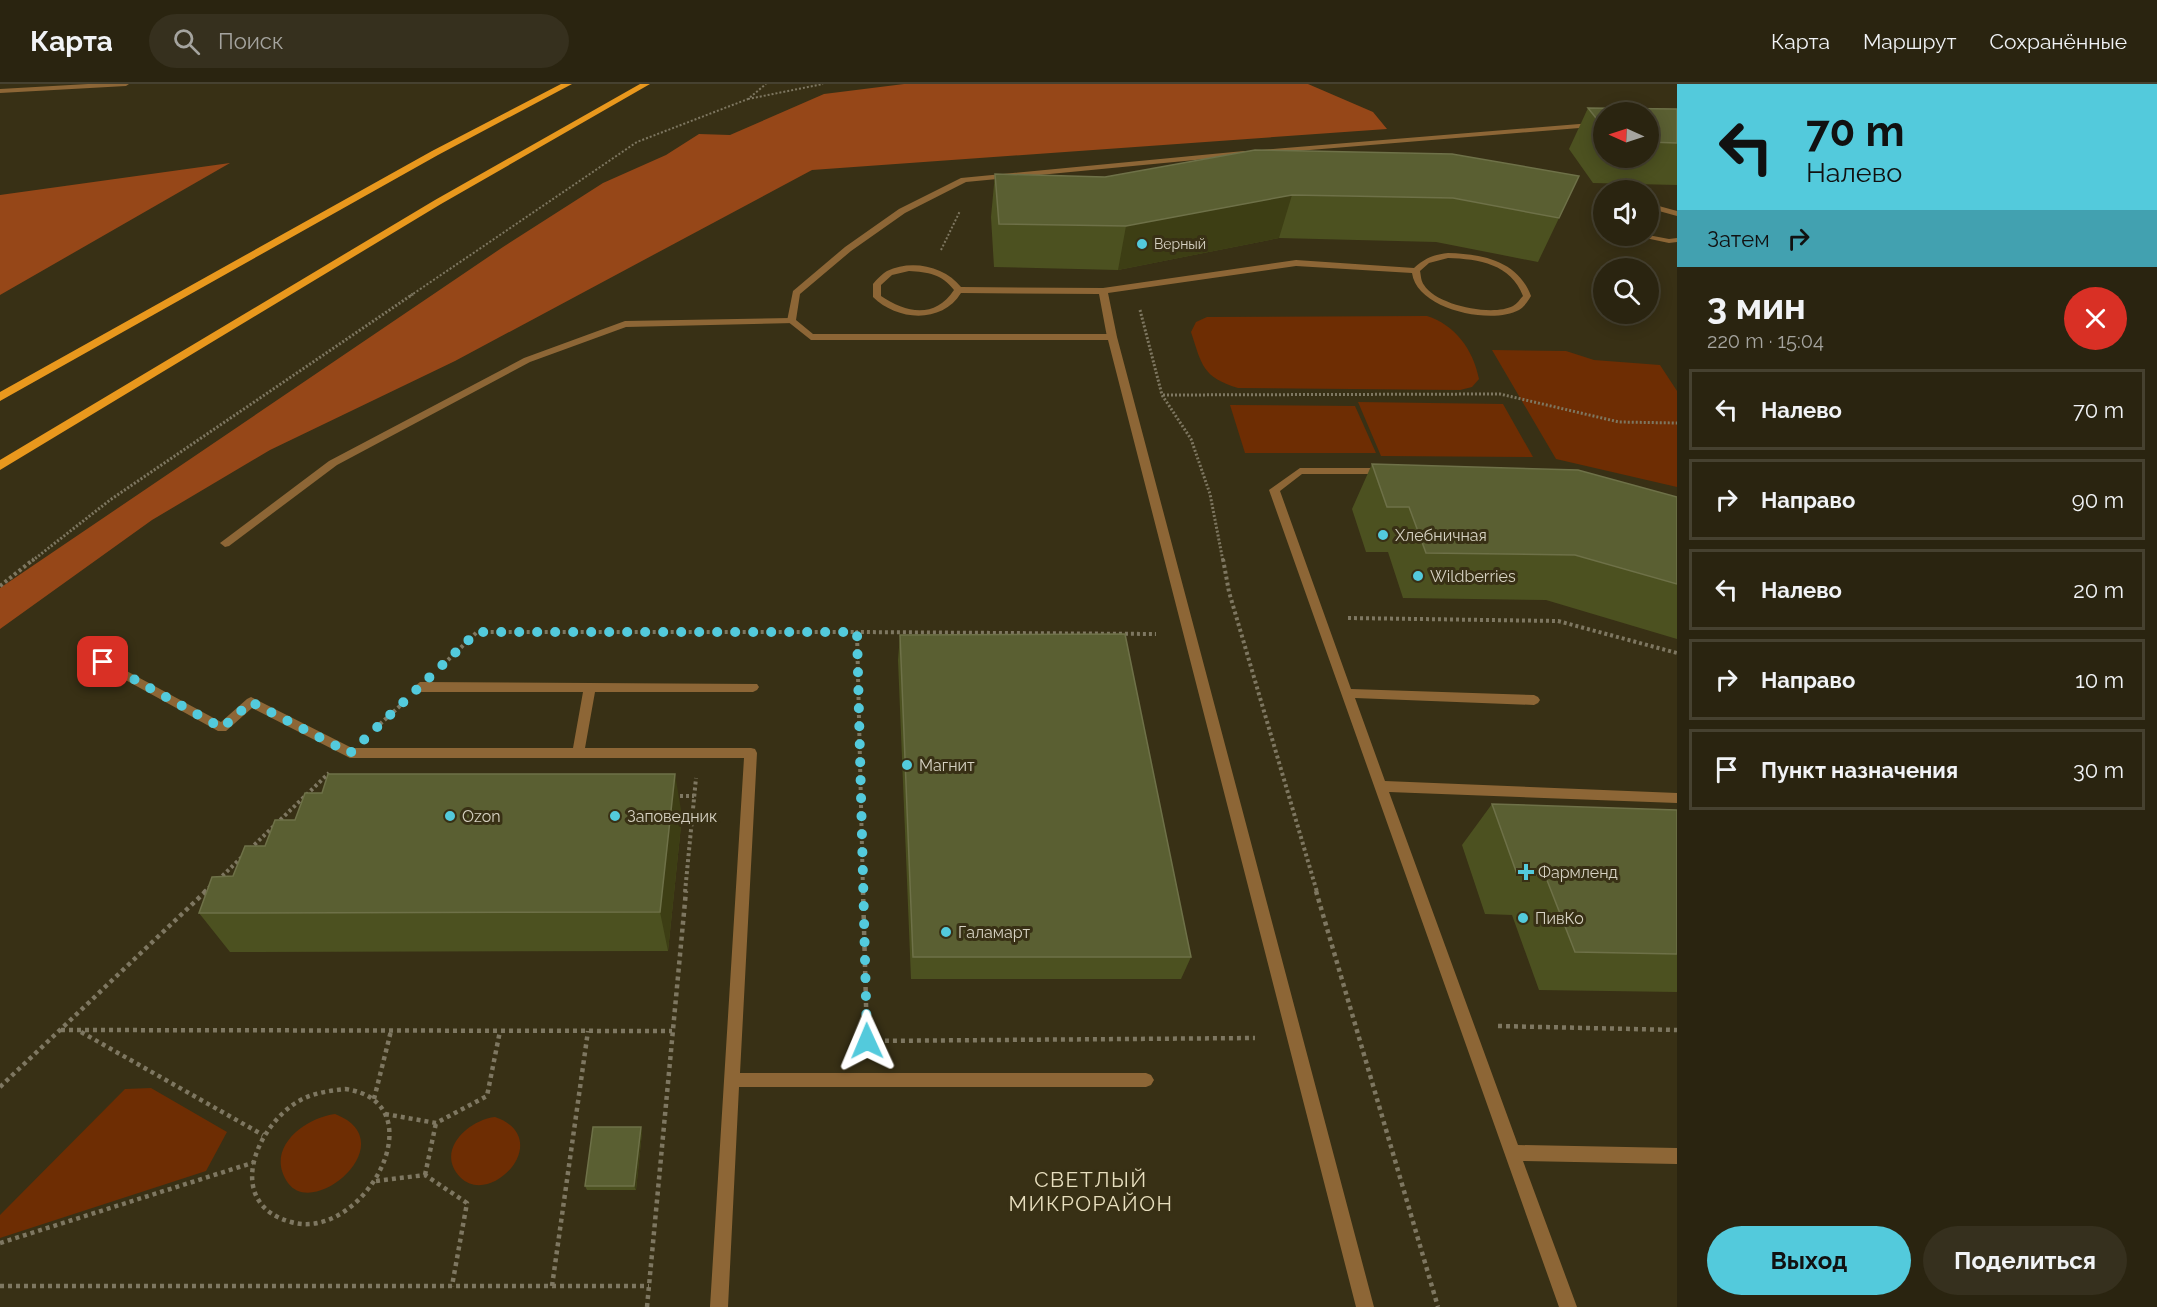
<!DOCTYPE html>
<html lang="ru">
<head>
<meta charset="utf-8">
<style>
  :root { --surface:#2a2410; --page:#36301e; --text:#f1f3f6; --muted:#a5a49f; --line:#464130; --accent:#53cadc }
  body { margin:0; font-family:Raleway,sans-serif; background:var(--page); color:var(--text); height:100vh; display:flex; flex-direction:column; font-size:22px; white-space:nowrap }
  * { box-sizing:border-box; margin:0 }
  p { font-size:20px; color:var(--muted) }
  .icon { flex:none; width:33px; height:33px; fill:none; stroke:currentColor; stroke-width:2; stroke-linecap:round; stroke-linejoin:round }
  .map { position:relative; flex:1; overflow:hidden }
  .drawer { display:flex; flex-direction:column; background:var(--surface); width:480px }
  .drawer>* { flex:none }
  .top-card { background:#53cadc; color:#111; overflow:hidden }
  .needle { width:39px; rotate:273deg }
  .buttons { position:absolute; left:1593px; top:18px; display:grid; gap:12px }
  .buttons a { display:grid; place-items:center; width:66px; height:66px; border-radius:50%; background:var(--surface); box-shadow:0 3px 15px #0003,0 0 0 2px var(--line); font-size:30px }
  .pin { position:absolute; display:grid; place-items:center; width:51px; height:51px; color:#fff; margin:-26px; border-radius:12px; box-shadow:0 3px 9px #0006 }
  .me { position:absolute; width:66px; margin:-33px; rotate:359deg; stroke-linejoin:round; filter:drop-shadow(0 0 4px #0008) }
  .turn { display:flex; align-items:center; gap:21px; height:126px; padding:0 30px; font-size:27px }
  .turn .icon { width:78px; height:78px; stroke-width:2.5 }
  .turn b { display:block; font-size:42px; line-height:51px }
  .then { display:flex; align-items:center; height:57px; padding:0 30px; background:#0003; gap:12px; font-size:22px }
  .round { display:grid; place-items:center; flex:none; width:63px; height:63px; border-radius:32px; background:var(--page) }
  .headline { display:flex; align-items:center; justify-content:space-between; height:102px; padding:0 30px }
  h1 { font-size:36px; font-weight:700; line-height:45px }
  .action { display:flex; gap:12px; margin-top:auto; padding:12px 30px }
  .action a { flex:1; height:69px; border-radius:36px; background:var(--accent); color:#111; font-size:24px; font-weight:700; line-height:69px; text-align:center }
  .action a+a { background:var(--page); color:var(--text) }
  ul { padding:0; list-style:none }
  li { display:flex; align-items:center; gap:18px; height:81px; margin:0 12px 9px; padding:0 18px; border:3px solid var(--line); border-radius:0px }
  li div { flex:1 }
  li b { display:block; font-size:22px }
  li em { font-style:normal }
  header { display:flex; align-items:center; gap:36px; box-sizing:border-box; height:84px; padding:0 30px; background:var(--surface); border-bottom:2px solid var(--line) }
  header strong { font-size:28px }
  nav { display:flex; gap:33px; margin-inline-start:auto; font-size:21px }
  .search { width:420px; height:54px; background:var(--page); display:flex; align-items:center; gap:15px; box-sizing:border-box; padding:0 21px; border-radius:33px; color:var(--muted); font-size:22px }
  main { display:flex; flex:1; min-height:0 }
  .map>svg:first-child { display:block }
  .green { fill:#6e2d03 }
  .forest { fill:#964718 }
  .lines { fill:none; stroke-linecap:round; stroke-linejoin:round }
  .path-far3 { stroke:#7e7761; stroke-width:2; stroke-dasharray:2 2; stroke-linecap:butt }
  .path-far2 { stroke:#7e7761; stroke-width:3; stroke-dasharray:2 2; stroke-linecap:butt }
  .path-far1 { stroke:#7e7761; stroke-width:4; stroke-dasharray:3 3; stroke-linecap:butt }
  .path { stroke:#7e7761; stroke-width:4.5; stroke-dasharray:4 4; stroke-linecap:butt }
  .service { fill:#8d6636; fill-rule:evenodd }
  .minor { fill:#8d6636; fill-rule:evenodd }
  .primary { fill:#e9981d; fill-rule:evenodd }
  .wall { fill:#4c5120; fill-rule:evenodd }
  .shaded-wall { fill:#3d3e14 }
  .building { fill:#5a5f32; stroke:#6e7148; stroke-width:1.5 }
  .route { stroke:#53cadc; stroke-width:10; stroke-dasharray:0 18 }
  .poi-dot { fill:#53cadc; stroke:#383015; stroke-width:2 }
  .labels { text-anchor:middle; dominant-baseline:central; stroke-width:6; stroke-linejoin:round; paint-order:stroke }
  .far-poi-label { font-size:14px; fill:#d7d2c3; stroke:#383015; text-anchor:start }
  .poi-label { font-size:16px; fill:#d7d2c3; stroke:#383015; text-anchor:start }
  .near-neighbourhood-label { font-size:21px; letter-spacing:1.5px; fill:#e8dfbf; stroke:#383015 }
</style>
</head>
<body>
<header>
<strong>Карта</strong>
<div class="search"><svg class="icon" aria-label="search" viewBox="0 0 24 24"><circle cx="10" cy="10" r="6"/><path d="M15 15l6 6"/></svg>Поиск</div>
<nav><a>Карта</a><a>Маршрут</a><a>Сохранённые</a></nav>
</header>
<main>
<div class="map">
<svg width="1677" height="1223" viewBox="0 0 1677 1223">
  <rect width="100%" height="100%" fill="#383015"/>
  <path class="green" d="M 1427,232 C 1455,241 1473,265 1479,295 L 1472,303 L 1460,306 L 1238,304 C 1202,293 1202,281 1191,248 L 1196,238 L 1207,233 Z
    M 1492,266 L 1566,267 L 1594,276 L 1660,281 L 1677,307 L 1677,403 L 1556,375 Z
    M 1358,318 L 1503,320 L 1533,373 L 1381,372 Z
    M 1230,321 L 1355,322 L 1376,369 L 1245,369 Z
    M 151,1004 L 227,1048 L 206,1087 L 0,1154 L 0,1131 L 125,1005 Z
    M 335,1030 C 405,1057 315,1136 288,1099 C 264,1065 304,1034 335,1030 Z
    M 495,1033 C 556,1054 491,1125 460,1093 C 435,1067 468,1036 495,1033 Z"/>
  <path class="forest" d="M 904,0 L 1308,0 L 1373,28 L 1387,45 L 812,86 L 455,277 L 270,366 L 152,436 L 0,545 L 0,504 L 503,163 L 603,99 L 666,71 L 699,50 L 730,51 L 824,10 Z
    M 230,79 L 0,211 L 0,111 Z"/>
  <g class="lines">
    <path class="path-far3" d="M 748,15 L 823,0
      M 941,166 L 960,127
      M 410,212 L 637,58 L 748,15 L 766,0"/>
    <path class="path-far2" d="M 1140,226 L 1162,311 L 1191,355 L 1210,410 L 1223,477
      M 1163,311 L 1500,310 L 1619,338 L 1677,339
      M 32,477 L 110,416 L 413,210"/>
    <path class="path-far1" d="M 1223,475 L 1229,508 L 1317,808
      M 0,502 L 34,475
      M 1348,534 L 1558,537 L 1677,569
      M 448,576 L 477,548 L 857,548
      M 380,640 L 401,621
      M 674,712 L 694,712
      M 250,765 L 329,689
      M 218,796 L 243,772
      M 204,808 L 210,803
      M 685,808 L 696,694
      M 863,808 L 857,548 L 1156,550"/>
    <path class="path" d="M 863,807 L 867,957 L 1255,954
      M 1316,807 L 1438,1223
      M 1498,942 L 1677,946
      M 61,946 L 672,947
      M 81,948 L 263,1051
      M 0,1003 L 206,807
      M 345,1005 C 440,1018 364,1159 291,1138 C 225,1120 254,1045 297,1018 C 312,1009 328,1007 345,1005 Z
      M 374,1015 L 391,947
      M 385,1030 L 436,1039 L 487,1012 L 500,947
      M 425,1091 L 436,1039
      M 376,1097 L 425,1091 L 467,1119 L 452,1202
      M 0,1159 L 252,1079
      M 0,1202 L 649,1202
      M 552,1202 L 588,947
      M 647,1223 L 686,807"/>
    <path class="service" d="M 1648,119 L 1677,127 L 1677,132 L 1648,124 Z
      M 1648,151 L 1669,155 L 1677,154 L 1677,158 L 1669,159 L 1636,152 Z
      M 1448,169 C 1483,170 1518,177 1531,212 C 1528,217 1524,223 1519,226 C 1492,241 1417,226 1412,189 L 1296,182 L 1108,209 L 1117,253 L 1112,256 L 1107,253 L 1099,210 L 961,209 C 942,240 897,237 873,213 L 873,200 C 876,196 882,190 887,187 C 911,175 945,182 961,203 L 1103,204 L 1296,176 L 1414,184 C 1425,174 1433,171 1448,169 ZM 1448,174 C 1479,175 1511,180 1523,212 C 1520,215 1517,220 1513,222 C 1492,233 1436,221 1424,201 C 1421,197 1421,192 1420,187 L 1429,179 ZM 909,187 C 928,188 942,190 954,206 C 935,235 906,229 881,212 L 881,201 L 892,191 Z
      M 791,234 L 795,237 L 794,239 L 626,243 L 530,278 L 337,381 L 229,462 L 225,463 L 220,459 L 329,377 L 524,274 L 625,237 Z
      M 1300,384 L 1383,384 L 1388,387 L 1383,390 L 1302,390 L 1280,407 L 1351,605 L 1534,611 L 1538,613 L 1540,616 L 1538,619 L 1534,621 L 1355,614 L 1385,697 L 1677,709 L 1677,719 L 1389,708 L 1518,1061 L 1677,1064 L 1677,1080 L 1523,1077 L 1577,1223 L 1559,1223 L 1269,406 Z
      M 86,565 L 221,638 L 247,615 L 251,613 L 352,664 L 573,664 L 583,608 L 420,608 L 414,603 L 420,598 L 757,600 L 759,603 L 757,606 L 753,608 L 595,608 L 585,664 L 751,664 L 755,665 L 757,669 L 740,989 L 1146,989 L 1151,991 L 1154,996 L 1151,1001 L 1146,1003 L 739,1003 L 728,1223 L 710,1223 L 744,674 L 350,674 L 252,624 L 226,647 L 218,647 L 82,572 L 80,569 L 82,566 Z"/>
    <path class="minor" d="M 88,0 L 129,0 L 126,2 L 0,9 L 0,5 Z
      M 1604,38 L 1604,42 L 1261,70 L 1257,68 L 1261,66 Z
      M 1244,67 L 1247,67 L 1247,71 L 966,98 L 905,129 L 851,167 L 800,210 L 796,236 L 813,250 L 1112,250 L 1117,253 L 1374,1223 L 1356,1223 L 1108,256 L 811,256 L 787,237 L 793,207 L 845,163 L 899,125 L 961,94 Z"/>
    <path class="primary" d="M 561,0 L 572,0 L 438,71 L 0,317 L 0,308 L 432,67 Z
      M 640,0 L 650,0 L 441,120 L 0,386 L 0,376 L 435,116 Z"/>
  </g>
  <path class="wall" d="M 1588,24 L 1677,25 L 1677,101 L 1593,99 L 1569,65 ZM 1604,28 L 1648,28 L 1648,74 L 1604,74 Z
    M 1255,66 L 1559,134 L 1538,178 L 1436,158 L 1279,154 L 1118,186 L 994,183 L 991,133 L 995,90 L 1105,93 Z
    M 1372,380 L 1677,413 L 1677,555 L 1546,516 L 1403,514 L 1388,468 L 1366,468 L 1352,425 Z
    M 900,551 L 1191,873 L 1181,895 L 911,895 L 898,576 Z
    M 1492,720 L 1677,726 L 1677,908 L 1539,906 L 1512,831 L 1485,830 L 1462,761 Z
    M 682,732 L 668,867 L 230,868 L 199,829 L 233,792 L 265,762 Z
    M 642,1048 L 636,1106 L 587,1106 L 585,1102 Z"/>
  <path class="shaded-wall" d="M 1292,111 L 1279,154 L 1118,186 L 1126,142 Z
    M 675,690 L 682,732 L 668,867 L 660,828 Z
    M 641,1043 L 642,1048 L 636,1106 L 634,1102 Z"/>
  <path class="building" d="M 1588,24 L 1677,25 L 1677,59 L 1648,58 L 1648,28 L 1604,28 L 1604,44 Z
    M 1255,66 L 1452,70 L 1579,92 L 1559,134 L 1453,114 L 1292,111 L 1126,142 L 999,140 L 995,90 L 1105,93 Z
    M 1372,380 L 1578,386 L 1677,413 L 1677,500 L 1575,471 L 1426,469 L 1409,423 L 1387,423 Z
    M 1125,550 L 1191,873 L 913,873 L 900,551 Z
    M 328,690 L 675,690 L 660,828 L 199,829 L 212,793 L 233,792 L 245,762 L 265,762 L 275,736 L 295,736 L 305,709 L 322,709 Z
    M 1492,720 L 1677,726 L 1677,870 L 1575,868 L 1545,791 L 1517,790 Z
    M 593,1043 L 641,1043 L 634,1102 L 585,1102 Z"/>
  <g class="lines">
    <path class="route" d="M 103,578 L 222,644 L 251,618 L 350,669 L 477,548 L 857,548 L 867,957"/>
  </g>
  <g class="poi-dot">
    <circle cx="1142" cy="160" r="6"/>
    <circle cx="1383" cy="451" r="6"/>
    <circle cx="1418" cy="492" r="6"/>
    <circle cx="907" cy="681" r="6"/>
    <circle cx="450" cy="732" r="6"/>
    <circle cx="615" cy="732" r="6"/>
    <path d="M1523 779h6v6h6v6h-6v6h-6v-6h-6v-6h6z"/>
    <circle cx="1523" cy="834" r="6"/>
    <circle cx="946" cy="848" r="6"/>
  </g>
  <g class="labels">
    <g class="far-poi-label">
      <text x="1154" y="160">Верный</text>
    </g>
    <g class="poi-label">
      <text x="1395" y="451">Хлебничная</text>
      <text x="1430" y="492">Wildberries</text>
      <text x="919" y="681">Магнит</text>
      <text x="462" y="732">Ozon</text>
      <text x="627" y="732">Заповедник</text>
      <text x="1538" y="788">Фармленд</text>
      <text x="1535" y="834">ПивКо</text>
      <text x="958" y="848">Галамарт</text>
    </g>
    <g class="near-neighbourhood-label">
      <text x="1091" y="1095">СВЕТЛЫЙ<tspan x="1091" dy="24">МИКРОРАЙОН</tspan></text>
    </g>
  </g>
</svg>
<div class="buttons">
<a><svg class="needle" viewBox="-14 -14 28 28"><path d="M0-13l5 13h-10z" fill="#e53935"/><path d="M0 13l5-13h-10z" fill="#a5a49f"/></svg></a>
<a><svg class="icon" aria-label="sound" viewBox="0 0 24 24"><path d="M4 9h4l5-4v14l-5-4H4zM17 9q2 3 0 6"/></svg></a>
<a><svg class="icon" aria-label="search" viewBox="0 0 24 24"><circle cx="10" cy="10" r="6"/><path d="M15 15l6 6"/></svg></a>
</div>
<div class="pin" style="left:103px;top:578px;background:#d93025"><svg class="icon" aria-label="arrive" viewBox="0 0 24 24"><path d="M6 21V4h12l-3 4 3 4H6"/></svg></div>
<svg class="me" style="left:867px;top:957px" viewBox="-20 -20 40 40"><path d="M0-17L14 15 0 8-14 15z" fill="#53cadc" stroke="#fff" stroke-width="4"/></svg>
</div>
<section class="drawer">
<div class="top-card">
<div class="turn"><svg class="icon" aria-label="left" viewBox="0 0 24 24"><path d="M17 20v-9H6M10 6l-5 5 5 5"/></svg><div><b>70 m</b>Налево</div></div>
<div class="then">Затем<svg class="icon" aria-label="right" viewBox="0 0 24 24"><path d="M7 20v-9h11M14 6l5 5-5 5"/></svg></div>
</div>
<div class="headline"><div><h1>3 мин</h1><p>220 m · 15:04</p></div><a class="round" style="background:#d93025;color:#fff"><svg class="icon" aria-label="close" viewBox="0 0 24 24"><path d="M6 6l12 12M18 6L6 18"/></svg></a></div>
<ul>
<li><svg class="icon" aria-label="left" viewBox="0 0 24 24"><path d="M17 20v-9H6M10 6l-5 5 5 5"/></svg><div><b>Налево</b></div><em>70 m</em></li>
<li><svg class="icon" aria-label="right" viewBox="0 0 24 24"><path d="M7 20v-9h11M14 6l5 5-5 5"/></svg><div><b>Направо</b></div><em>90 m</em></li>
<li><svg class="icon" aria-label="left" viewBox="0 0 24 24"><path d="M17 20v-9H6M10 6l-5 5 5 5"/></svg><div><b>Налево</b></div><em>20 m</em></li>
<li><svg class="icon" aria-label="right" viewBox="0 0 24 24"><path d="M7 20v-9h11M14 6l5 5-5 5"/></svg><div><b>Направо</b></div><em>10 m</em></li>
<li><svg class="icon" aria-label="arrive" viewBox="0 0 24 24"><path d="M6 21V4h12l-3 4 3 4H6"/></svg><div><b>Пункт назначения</b></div><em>30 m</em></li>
</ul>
<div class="action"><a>Выход</a><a>Поделиться</a></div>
</section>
</main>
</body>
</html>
